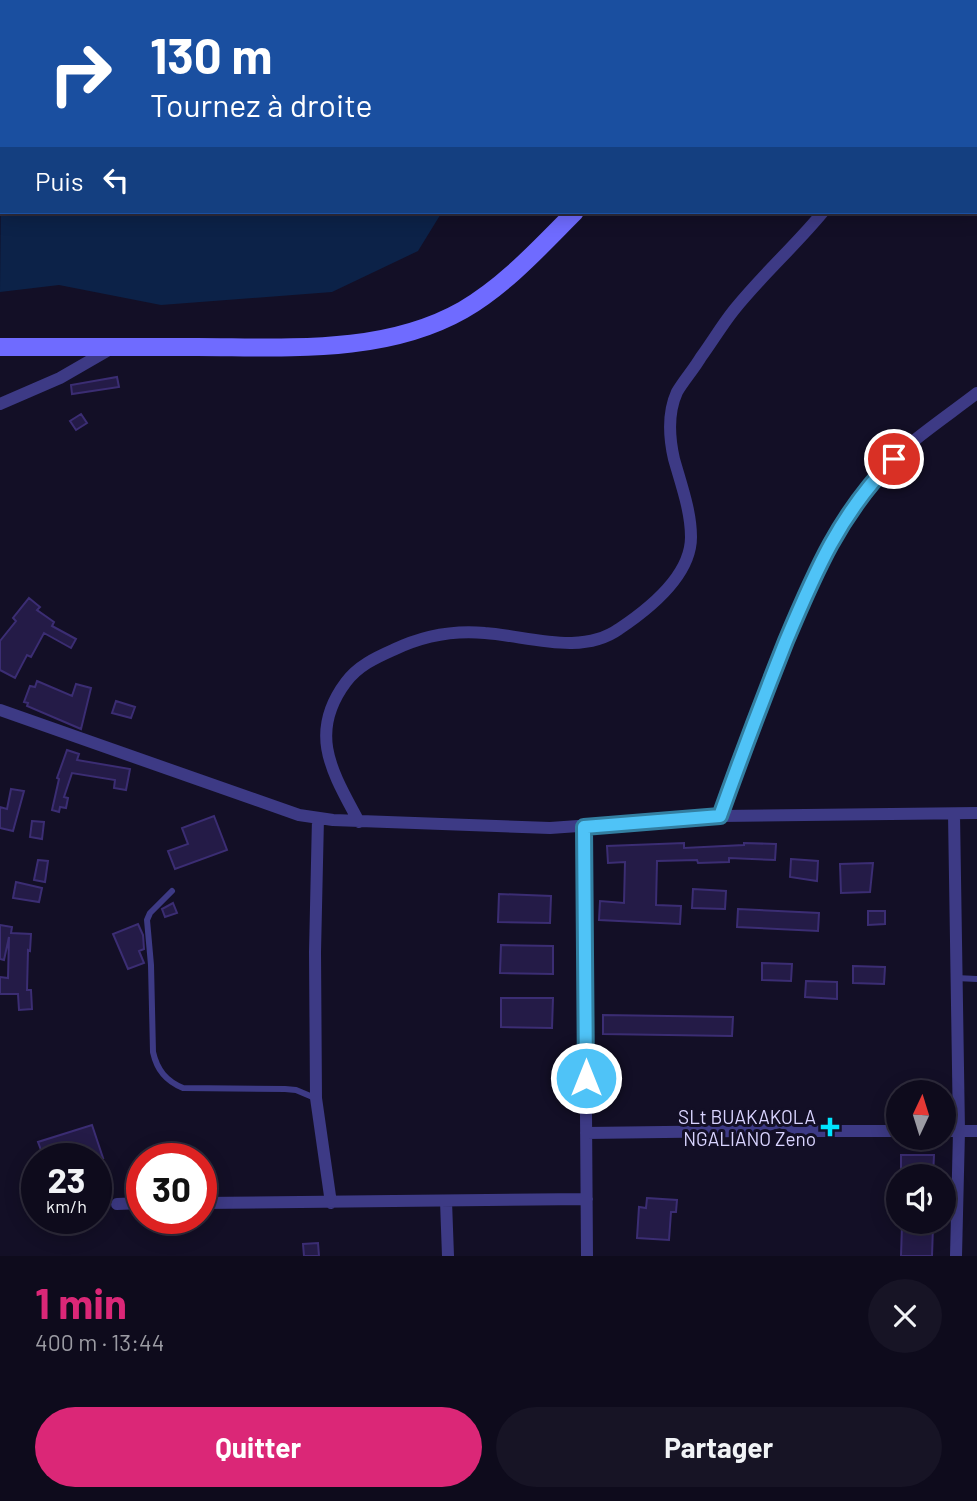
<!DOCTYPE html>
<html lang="fr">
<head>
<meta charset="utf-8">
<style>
  :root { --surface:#0e0b1c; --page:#171425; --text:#f1f3f6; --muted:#9b9ba3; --line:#2e2b3b; --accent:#db2777 }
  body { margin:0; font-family:Barlow,sans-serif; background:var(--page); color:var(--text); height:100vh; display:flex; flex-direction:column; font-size:26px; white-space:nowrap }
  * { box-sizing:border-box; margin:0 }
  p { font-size:23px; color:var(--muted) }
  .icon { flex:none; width:38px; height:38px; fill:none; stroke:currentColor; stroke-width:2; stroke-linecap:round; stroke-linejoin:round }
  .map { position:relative; height:1256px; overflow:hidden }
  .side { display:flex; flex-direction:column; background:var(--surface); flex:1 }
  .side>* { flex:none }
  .guide { position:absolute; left:0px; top:0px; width:978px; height:214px; box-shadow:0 4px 18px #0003,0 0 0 2px var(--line); background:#1a4fa0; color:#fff; overflow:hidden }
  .needle { width:46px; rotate:4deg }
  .controls { position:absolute; left:886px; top:1080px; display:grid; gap:14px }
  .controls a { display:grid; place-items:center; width:70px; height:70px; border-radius:50%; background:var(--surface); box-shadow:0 4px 18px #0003,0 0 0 2px var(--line); font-size:35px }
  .speed { position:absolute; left:21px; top:1143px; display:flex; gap:14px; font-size:35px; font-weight:700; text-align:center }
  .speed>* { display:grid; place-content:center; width:91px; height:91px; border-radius:50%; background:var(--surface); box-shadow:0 4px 18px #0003,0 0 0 2px var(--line); line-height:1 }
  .speed small { font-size:18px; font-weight:400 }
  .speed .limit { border:10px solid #d22; background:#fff; color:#111 }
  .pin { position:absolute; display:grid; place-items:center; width:60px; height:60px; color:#fff; margin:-30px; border:4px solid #fff; border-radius:50%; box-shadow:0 2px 7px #0007 }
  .me { position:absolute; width:77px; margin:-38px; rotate:0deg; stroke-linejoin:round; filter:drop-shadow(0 0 5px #0008) }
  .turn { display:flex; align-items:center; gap:24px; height:147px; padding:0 35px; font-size:32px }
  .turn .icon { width:91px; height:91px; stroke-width:2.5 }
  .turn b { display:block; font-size:49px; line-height:60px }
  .then { display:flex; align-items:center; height:66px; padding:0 35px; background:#0003; gap:14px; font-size:26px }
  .round { display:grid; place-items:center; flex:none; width:74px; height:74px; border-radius:37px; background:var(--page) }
  .head { display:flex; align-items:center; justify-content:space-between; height:119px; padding:0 35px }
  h1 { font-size:42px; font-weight:700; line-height:52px; color:var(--accent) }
  .primary-button { display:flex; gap:14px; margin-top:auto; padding:14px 35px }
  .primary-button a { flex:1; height:80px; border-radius:42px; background:var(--accent); color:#fff; font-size:28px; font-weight:700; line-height:80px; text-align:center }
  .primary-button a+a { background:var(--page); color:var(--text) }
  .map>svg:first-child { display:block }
  .water { fill:#0c2248 }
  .building { fill:#241b47; stroke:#3b2d73; stroke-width:2 }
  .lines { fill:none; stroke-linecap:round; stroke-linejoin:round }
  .service { stroke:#3d3a85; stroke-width:6 }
  .minor { stroke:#3d3a85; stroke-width:12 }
  .secondary { stroke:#6f6bff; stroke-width:18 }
  .route-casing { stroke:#337fa1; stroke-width:18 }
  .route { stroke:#4fc3f7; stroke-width:12 }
  .poi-dot { fill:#00e5ff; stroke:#130f26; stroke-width:2.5 }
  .labels { text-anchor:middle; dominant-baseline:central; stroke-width:6; stroke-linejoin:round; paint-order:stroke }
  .poi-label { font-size:19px; fill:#d9d4ff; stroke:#130f26; text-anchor:end }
</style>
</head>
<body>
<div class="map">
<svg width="977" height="1256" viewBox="0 0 977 1256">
  <rect width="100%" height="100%" fill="#130f26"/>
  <path class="water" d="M 21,0 L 663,0 L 28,2 Z
    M 2,65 L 2,212 L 442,212 L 418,251 L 332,292 L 161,305 L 59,285 L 0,292 Z"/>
  <path class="building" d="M 117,377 L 119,387 L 72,394 L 71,385 Z
    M 81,414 L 87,423 L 76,430 L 70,421 Z
    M 29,598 L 40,607 L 37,610 L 54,622 L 52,626 L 76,639 L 71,648 L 44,633 L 31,657 L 27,655 L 15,678 L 0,670 L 0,641 L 16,621 L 13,618 Z
    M 37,681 L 72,696 L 76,684 L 91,688 L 81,729 L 27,706 L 28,703 L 24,702 L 30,686 L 35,687 Z
    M 116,701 L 135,707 L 131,718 L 112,713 Z
    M 67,750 L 79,754 L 77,760 L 130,769 L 126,790 L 114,788 L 115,780 L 72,773 L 64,797 L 68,798 L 66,808 L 60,807 L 59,812 L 52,810 L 59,779 L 57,778 Z
    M 11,789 L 24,791 L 13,831 L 0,828 L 0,807 L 7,809 Z
    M 214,816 L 227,850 L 175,869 L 168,851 L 188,844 L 182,828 Z
    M 32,821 L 44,822 L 42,839 L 30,837 Z
    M 684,843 L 684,848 L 744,845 L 744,843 L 776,844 L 775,860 L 729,858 L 729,862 L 698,863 L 697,860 L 657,861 L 656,905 L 681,906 L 680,924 L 599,920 L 600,901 L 624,903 L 625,862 L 608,863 L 607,846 Z
    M 791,859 L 818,861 L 817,881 L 790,877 Z
    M 38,860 L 48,861 L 45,882 L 34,880 Z
    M 873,863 L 870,892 L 841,893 L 840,864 Z
    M 16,882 L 42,888 L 39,902 L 13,898 Z
    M 693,889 L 726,891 L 725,909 L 692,908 Z
    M 499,894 L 551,896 L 550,923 L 498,922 Z
    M 173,903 L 177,913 L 165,917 L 162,909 Z
    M 738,909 L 819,913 L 818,931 L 737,927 Z
    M 868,911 L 885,911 L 885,924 L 868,925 Z
    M 138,924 L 143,935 L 144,949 L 139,951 L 144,963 L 128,969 L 113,934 Z
    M 0,925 L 12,927 L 11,933 L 31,934 L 30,951 L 28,950 L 27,990 L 31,990 L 32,1009 L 19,1010 L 18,994 L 0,994 L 0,977 L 8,978 L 9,937 L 4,960 L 0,959 Z
    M 501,945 L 553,946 L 553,974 L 500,973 Z
    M 762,963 L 792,964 L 791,981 L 762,980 Z
    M 853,966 L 885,967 L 884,984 L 853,983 Z
    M 806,981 L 837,982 L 837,999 L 805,997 Z
    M 501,998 L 553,998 L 552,1028 L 501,1027 Z
    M 603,1015 L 733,1017 L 732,1036 L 603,1034 Z
    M 92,1125 L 103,1158 L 44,1158 L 38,1142 Z
    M 901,1155 L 934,1155 L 933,1176 L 901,1176 Z
    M 647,1198 L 677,1200 L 676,1212 L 671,1212 L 669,1240 L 637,1238 L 639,1207 L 646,1208 Z
    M 902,1225 L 933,1226 L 932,1256 L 901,1256 Z
    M 318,1243 L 319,1256 L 304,1256 L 303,1244 Z"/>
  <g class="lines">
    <path class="service" d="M 172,891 L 150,913 L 147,920 L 151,965 L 153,1052 C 157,1070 166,1081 183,1088 L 285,1089 L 296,1090 L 315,1098
      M 956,978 L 977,979"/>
    <path class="minor" d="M 966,2 L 967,0
      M 0,404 L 60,378 L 112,348
      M 0,710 L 299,815 L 333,820 L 550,828 L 720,816 L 977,813
      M 954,814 L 959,1131 L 956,1256
      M 720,816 C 741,757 763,699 786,641 C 812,579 836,522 882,470 C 909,441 946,417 977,393
      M 318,818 L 315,952 L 316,1098 L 331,1203
      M 359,822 C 333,773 307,734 346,682 C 358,666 375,658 393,650 C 422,636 453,630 485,633 C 528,636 581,656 619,629 C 649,609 691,576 691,537 C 691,511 681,484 674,459 C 669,437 667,414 677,392 C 684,380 694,369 701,357 C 712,342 722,325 734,310 C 762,275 795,246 823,212
      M 584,827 L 587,1256
      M 943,1131 L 977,1131
      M 586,1133 L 743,1131 L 780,1122 L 803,1131 L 898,1131
      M 446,1201 L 448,1256
      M 201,1203 L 587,1199
      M 117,1204 L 142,1203"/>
    <path class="secondary" d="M 783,2 L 785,0
      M 0,347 C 66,347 131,347 197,347 C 285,347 384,355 463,310 C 506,285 540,247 575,212"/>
  </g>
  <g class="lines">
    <defs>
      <path id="route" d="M 586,1078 L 584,827 L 720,816 C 741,757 763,699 786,641 C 815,572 840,513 894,459"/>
    </defs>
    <use href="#route" class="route-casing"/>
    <use href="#route" class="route"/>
  </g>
  <path class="poi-dot" d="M826.5 1116.5h7v7h7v7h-7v7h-7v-7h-7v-7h7z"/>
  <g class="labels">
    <g class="poi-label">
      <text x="816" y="1116">SLt BUAKAKOLA<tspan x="816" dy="22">NGALIANO Zeno</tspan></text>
    </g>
  </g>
</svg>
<div class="controls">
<a><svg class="needle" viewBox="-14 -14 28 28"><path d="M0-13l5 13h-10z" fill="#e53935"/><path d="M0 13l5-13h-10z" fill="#9b9ba3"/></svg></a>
<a><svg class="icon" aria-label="sound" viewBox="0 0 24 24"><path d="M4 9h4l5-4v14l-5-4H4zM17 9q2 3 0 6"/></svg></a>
</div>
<div class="speed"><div>23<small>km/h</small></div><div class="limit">30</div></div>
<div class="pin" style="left:894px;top:459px;background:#d93025"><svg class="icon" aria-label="arrive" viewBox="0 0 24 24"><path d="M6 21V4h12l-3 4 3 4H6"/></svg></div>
<svg class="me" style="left:586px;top:1078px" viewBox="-20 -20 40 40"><circle r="17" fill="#4fc3f7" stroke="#fff" stroke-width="3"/><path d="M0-11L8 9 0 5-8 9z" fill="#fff"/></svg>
<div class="guide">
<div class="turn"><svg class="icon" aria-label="right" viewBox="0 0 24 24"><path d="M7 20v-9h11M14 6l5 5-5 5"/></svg><div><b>130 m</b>Tournez à droite</div></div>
<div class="then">Puis<svg class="icon" aria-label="left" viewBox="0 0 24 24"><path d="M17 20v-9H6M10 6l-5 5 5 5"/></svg></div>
</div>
</div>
<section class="side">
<div class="head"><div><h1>1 min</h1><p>400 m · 13:44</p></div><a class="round"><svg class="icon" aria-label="close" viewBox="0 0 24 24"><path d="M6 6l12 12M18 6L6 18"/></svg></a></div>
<div class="primary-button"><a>Quitter</a><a>Partager</a></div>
</section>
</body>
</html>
